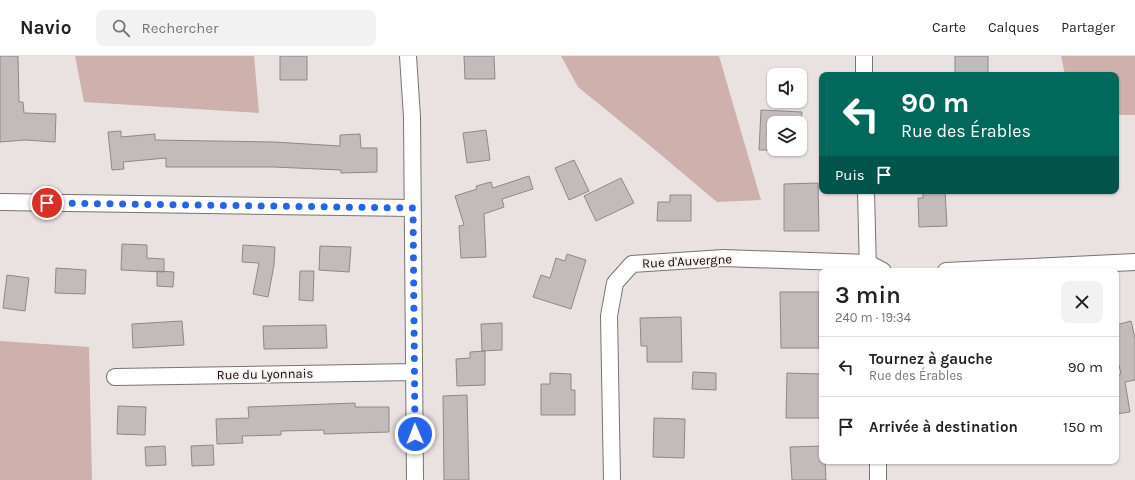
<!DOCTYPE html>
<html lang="fr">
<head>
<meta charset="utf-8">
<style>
  :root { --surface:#fff; --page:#f2f2f2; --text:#222; --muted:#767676; --line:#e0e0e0 }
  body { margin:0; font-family:Karla,sans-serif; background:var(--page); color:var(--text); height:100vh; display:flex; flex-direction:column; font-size:15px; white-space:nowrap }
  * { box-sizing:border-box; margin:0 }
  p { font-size:13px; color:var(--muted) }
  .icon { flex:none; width:22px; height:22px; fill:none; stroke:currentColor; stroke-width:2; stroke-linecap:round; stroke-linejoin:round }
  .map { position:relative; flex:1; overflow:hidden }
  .side { position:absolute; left:819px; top:212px; width:300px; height:196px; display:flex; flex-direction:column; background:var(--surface); border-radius:8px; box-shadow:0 1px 3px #0004 }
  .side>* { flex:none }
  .guide { position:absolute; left:819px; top:16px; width:300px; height:122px; border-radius:8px; box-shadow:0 1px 3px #0004; background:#00695c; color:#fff; overflow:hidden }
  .controls { position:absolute; left:767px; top:12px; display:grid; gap:8px }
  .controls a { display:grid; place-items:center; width:40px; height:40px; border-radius:8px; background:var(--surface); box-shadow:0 1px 3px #0004; font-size:20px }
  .pin { position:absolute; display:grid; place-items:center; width:34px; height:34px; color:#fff; margin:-17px; border:2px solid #fff; border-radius:50%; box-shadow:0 1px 4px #0007 }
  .me { position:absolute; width:44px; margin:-22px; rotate:359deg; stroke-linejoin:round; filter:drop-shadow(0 0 3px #0008) }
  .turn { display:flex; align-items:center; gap:14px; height:84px; padding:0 16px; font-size:18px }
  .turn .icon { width:52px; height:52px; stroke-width:2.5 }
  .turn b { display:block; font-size:28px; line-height:34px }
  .then { display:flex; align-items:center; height:38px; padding:0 16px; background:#0003; gap:8px; font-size:15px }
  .round { display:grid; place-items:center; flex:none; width:42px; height:42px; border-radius:8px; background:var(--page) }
  .overview { display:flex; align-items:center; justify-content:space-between; height:68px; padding:0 16px }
  h1 { font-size:24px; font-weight:600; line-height:30px }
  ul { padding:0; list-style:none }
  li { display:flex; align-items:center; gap:12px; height:60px; padding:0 16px; border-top:1px solid var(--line) }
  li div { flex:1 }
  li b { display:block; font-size:15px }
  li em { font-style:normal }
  header { display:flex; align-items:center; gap:24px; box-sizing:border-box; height:56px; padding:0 20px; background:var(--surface); border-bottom:1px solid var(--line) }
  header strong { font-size:19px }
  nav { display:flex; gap:22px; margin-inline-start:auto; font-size:14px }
  .search { width:280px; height:36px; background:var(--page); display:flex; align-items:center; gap:10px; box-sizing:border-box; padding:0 14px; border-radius:8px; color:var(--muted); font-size:15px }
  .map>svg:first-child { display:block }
  .green { fill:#ceb0ad }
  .building { fill:#c2bbbb; stroke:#8f8888 }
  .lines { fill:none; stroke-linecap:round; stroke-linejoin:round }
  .minor-casing { stroke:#797372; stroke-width:18 }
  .minor { stroke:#fff; stroke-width:16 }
  .route { stroke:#2563eb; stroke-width:7; stroke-dasharray:0 12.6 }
  .labels { text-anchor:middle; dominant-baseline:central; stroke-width:3.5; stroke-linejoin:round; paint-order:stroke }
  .street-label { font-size:13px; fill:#120f0f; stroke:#f6efee }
</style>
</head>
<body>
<header>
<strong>Navio</strong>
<div class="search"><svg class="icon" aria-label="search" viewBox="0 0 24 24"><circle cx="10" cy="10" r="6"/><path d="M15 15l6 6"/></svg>Rechercher</div>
<nav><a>Carte</a><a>Calques</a><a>Partager</a></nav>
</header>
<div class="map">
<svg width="1135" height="424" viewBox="0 0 1135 424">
  <rect width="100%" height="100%" fill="#e9e2e1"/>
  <path class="green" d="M 75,0 L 254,0 L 259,57 L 84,46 Z
    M 561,0 L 719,0 L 761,144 L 717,146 L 642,83 L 578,31 Z
    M 1061,0 L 1135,0 L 1135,59 L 1116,59 L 1116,19 L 1065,19 Z
    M 0,285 L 89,291 L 92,424 L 0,424 Z"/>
  <path class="building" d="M 0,0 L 18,0 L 19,46 L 23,46 L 24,57 L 56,58 L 55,86 L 25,84 L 0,86 Z
    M 280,0 L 307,0 L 307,24 L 280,24 Z
    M 464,0 L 494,0 L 495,23 L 465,23 Z
    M 955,0 L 988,0 L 988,19 L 955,19 Z
    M 761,54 L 802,56 L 801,67 L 774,67 L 774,94 L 759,94 Z
    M 486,74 L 490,104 L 467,107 L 463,77 Z
    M 121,75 L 121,81 L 155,78 L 155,84 L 274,86 L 340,90 L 340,79 L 360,78 L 361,92 L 377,92 L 377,116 L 341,117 L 341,114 L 274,111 L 166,111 L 166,102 L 123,106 L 124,113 L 112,114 L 108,76 Z
    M 574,104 L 589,135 L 569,144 L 555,112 Z
    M 529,120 L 533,133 L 502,143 L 504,151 L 484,158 L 486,201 L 461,202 L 459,170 L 464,169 L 455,140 L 477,133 L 476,130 L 491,126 L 493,132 Z
    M 621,122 L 634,147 L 596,165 L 584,140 Z
    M 818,127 L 819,175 L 784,175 L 784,128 Z
    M 923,135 L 945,135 L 947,170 L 919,171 L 918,142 L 923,142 Z
    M 670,139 L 691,139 L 691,165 L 657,165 L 658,146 L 670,146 Z
    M 122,188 L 147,189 L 147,202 L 164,203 L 164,216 L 121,214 Z
    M 243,189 L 275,191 L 274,209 L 268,241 L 253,238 L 259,207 L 242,206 Z
    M 320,190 L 351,191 L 349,216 L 319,214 Z
    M 567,198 L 586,204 L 571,253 L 533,241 L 541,219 L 550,222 L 556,202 L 565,205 Z
    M 56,212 L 86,214 L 85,238 L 55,237 Z
    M 157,215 L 174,216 L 173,231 L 157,230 Z
    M 300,215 L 314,215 L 313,245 L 299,244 Z
    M 7,219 L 29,222 L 25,255 L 3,252 Z
    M 780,236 L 819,236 L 819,292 L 781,292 Z
    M 681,261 L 682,306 L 647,306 L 647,290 L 641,290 L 640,262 Z
    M 182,265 L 184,289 L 133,292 L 132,268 Z
    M 1131,265 L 1135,282 L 1135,324 L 1125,326 L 1130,356 L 1116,358 L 1116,319 L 1121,318 L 1116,297 L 1116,269 Z
    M 502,267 L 502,294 L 482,295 L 481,268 Z
    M 326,269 L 327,292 L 264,293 L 263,270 Z
    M 485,295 L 485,329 L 457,330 L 456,303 L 470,302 L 470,296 Z
    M 693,316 L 716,317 L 716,334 L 692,333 Z
    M 550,317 L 571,318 L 571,334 L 575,334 L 575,359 L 541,359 L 541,328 L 550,328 Z
    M 787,317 L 822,318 L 822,362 L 786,362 Z
    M 467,339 L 469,424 L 444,424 L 443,340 Z
    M 355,347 L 355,351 L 389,351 L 389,376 L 324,378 L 324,374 L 281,375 L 281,379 L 242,380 L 243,387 L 217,388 L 216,363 L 249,362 L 248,351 Z
    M 118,350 L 146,351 L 145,379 L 117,378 Z
    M 654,362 L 685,363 L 684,402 L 653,401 Z
    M 213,389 L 214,409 L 192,410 L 191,390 Z
    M 165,390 L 166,409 L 146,410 L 145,391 Z
    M 822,390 L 822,405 L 825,405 L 826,424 L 792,424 L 790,391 Z"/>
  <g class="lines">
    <defs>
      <path id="minor" d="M 408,0 L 412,61 L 415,424
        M 864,0 L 864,19
        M 866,135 L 868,215
        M 0,146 L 413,152
        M 946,215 L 1135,206
        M 115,321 L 414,316
        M 878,405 L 878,424
        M 612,424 L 609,260 L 615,227 L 632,208 L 724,202 L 868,207 L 883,215"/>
    </defs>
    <use href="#minor" class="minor-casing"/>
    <use href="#minor" class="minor"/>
  </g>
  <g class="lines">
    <path class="route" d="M 47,147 L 413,152 L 415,378"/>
  </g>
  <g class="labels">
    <g class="street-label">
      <text transform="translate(687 205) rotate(-3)">Rue d'Auvergne</text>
      <text transform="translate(265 318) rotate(-1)">Rue du Lyonnais</text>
    </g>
  </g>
</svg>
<div class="controls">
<a><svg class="icon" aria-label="sound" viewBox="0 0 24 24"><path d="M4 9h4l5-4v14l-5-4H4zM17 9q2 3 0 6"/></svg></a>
<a><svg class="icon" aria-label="layers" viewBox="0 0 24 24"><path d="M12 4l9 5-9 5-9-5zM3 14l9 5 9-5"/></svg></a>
</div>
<div class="pin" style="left:47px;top:147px;background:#d93025"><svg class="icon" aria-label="arrive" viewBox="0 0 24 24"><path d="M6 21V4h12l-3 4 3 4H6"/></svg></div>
<svg class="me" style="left:415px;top:378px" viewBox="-20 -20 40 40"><circle r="17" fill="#2563eb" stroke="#fff" stroke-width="3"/><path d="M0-11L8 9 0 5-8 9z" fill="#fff"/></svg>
<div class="guide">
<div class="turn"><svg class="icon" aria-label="left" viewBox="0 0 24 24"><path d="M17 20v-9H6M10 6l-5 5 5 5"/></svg><div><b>90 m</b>Rue des Érables</div></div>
<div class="then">Puis<svg class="icon" aria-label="arrive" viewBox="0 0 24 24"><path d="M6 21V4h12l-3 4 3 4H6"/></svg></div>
</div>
<section class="side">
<div class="overview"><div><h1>3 min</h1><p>240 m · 19:34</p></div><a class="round"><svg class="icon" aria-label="close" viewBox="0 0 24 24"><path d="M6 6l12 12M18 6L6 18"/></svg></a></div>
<ul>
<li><svg class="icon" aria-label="left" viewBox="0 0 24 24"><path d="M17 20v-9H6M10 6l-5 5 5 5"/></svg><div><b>Tournez à gauche</b><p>Rue des Érables</p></div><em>90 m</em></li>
<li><svg class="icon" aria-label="arrive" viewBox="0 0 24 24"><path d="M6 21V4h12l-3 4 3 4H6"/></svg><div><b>Arrivée à destination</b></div><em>150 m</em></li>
</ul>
</section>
</div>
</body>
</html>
